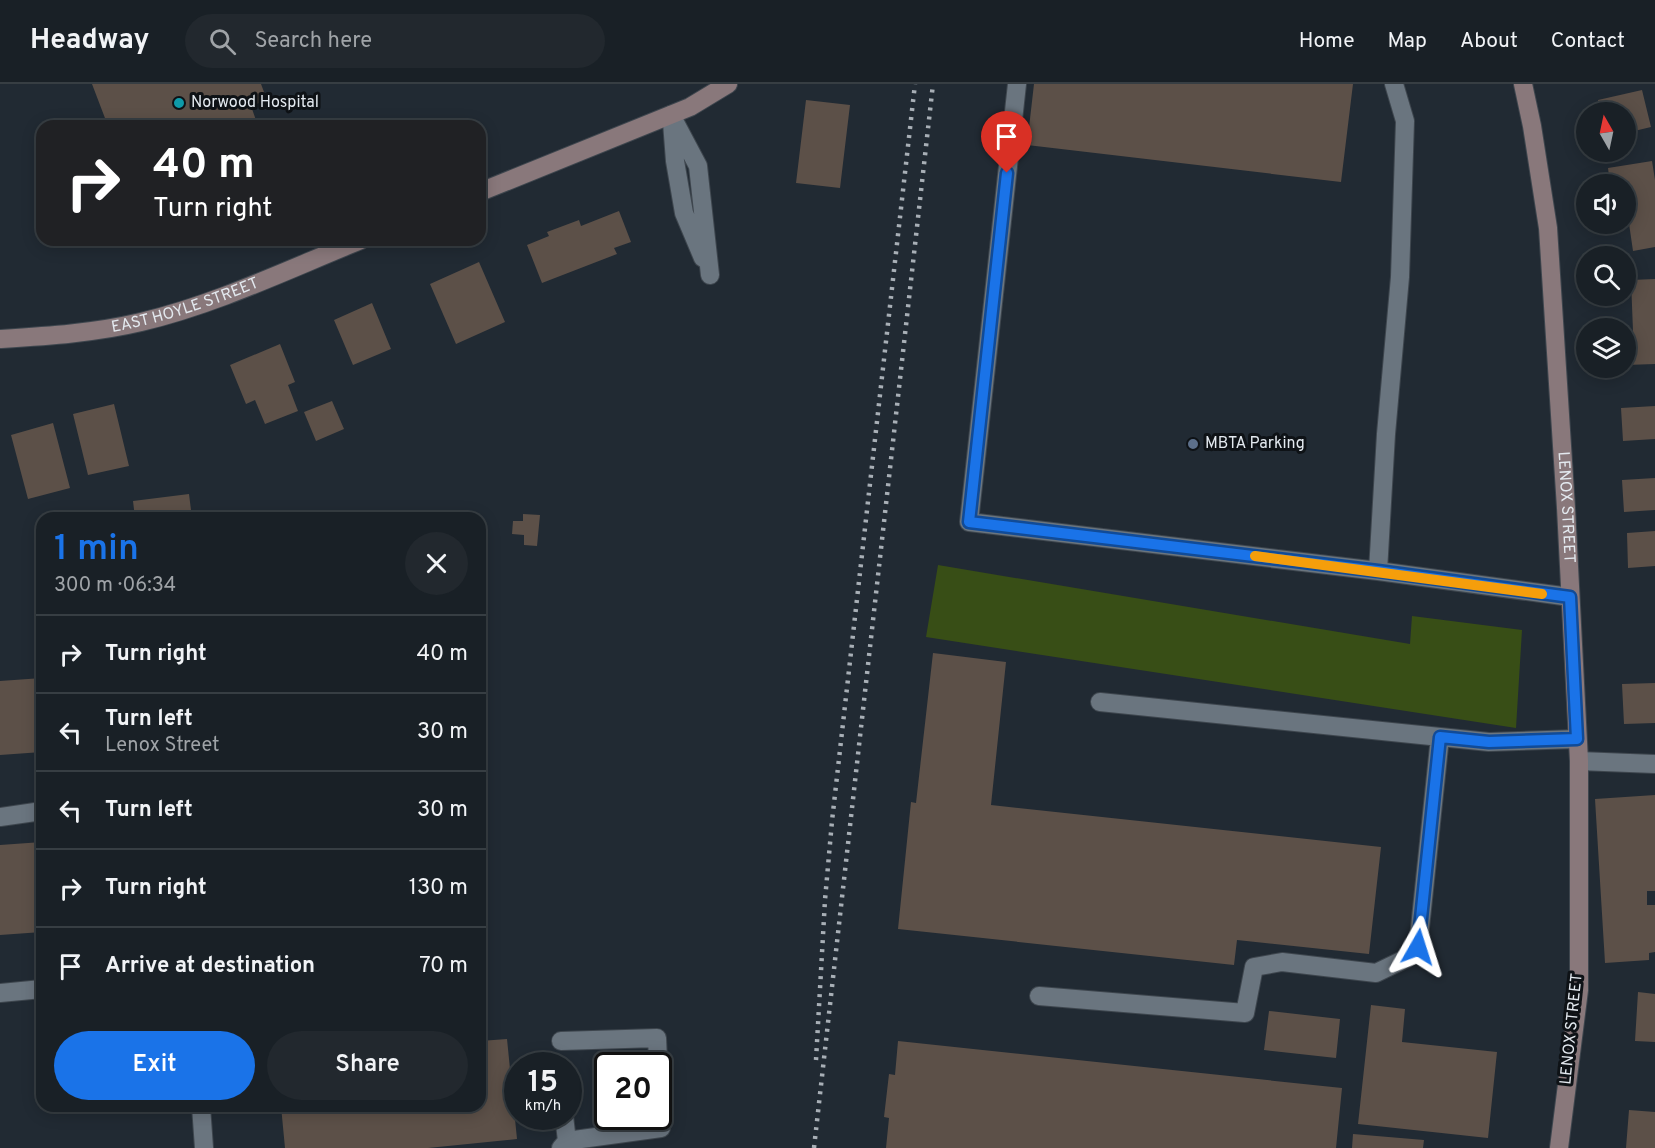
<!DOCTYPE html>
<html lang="en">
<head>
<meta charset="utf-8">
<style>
  :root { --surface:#192026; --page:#22282e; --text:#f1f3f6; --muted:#9fa3a7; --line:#373e43; --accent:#1a73e8 }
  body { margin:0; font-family:Overpass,sans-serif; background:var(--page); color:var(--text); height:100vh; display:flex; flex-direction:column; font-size:22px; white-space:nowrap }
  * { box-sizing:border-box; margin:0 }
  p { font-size:20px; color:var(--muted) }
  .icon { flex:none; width:33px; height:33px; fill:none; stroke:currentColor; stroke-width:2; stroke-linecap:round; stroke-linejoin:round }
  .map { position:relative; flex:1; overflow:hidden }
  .drawer { position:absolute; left:36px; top:428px; width:450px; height:600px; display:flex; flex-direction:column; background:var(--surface); border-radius:18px; box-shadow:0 3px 15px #0003,0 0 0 2px var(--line) }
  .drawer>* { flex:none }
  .hud { position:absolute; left:36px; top:36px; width:450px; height:126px; border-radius:18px; box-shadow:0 3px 15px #0003,0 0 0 2px var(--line); background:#202124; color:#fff; overflow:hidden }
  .needle { width:39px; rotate:351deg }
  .buttons { position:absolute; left:1576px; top:18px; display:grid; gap:12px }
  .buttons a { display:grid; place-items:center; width:60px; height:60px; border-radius:50%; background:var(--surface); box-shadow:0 3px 15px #0003,0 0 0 2px var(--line); font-size:30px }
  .speed { position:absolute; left:504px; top:968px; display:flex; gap:12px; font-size:30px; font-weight:700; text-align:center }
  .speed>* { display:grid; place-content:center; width:78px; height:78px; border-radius:50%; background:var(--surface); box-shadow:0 3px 15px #0003,0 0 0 2px var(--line); line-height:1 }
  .speed small { font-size:15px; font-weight:400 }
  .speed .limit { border:3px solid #111; border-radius:9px; background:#fff; color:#111 }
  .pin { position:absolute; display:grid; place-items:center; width:51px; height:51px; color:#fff; margin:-62px -26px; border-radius:50% 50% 50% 0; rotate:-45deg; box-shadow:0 0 6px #0007 }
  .pin .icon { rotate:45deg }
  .me { position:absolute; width:66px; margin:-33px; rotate:6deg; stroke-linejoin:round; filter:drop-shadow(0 0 4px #0008) }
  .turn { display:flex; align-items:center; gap:21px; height:126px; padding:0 18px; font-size:27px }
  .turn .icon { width:78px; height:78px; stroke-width:2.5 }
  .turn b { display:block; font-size:42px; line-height:51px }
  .round { display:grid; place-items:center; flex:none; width:63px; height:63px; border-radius:32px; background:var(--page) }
  .overview { display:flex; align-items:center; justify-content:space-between; height:102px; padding:0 18px }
  h1 { font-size:36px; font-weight:600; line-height:45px; color:var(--accent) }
  .action { display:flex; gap:12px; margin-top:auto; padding:12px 18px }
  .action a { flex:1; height:69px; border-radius:36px; background:var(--accent); color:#fff; font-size:24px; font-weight:600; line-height:69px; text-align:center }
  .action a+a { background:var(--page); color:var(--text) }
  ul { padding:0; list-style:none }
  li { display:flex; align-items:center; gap:18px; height:78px; padding:0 18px; border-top:2px solid var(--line) }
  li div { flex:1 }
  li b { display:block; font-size:22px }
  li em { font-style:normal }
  header { display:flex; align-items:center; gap:36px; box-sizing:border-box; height:84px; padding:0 30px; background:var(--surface); border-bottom:2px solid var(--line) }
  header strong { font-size:28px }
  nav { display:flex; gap:33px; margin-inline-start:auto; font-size:21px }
  .search { width:420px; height:54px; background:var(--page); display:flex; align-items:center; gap:15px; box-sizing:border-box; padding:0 21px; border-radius:33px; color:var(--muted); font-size:22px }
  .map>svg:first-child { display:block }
  .green { fill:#384e16 }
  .building { fill:#5c5048 }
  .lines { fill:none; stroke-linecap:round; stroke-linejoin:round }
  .lane-casing { stroke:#3e464e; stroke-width:20 }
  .street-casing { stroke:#3e464e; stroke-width:20 }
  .secondary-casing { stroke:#3e464e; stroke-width:20 }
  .lane { stroke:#6a757f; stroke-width:18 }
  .street { stroke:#6a757f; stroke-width:18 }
  .secondary { stroke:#89787b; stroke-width:18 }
  .rail { stroke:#a8afb6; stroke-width:4.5; stroke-dasharray:3 6; stroke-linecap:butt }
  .route-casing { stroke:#114b97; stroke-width:15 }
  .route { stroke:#1a73e8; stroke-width:10 }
  .slow { stroke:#f59e0b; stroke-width:10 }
  .culture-dot { fill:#0f9aa8; stroke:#0e1216; stroke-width:2 }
  .service-dot { fill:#5c6f8a; stroke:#0e1216; stroke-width:2 }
  .labels { text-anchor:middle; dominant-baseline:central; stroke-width:6; stroke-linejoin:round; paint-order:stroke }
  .poi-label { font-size:16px; fill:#e3e9ef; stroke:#0e1216; text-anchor:start }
  .street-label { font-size:16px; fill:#e3e9ef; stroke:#0e1216 }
</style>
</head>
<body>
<header>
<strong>Headway</strong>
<div class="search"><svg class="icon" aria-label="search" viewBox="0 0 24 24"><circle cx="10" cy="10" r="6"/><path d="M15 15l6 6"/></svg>Search here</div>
<nav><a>Home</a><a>Map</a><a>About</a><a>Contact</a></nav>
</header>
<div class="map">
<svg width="1655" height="1064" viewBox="0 0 1655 1064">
  <rect width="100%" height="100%" fill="#212a33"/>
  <path class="green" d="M 938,481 L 1410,560 L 1412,532 L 1522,546 L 1516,644 L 926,553 Z"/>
  <path class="building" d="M 92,0 L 261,0 L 267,16 L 251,22 L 258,42 L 108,42 Z
    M 1034,0 L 1353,0 L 1341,98 L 1027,61 Z
    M 1642,6 L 1651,43 L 1626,49 L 1626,28 L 1601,28 L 1598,16 Z
    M 806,16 L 850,21 L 840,104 L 796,99 Z
    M 1652,77 L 1655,96 L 1655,163 L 1633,167 L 1626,119 L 1626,100 L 1610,100 L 1608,84 Z
    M 619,127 L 631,158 L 614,164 L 617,170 L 542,199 L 527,161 L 549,152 L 547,148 L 579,136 L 581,142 Z
    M 479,178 L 505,238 L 456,260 L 430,200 Z
    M 1655,195 L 1655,280 L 1626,281 L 1626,248 L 1633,247 L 1631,196 Z
    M 372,219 L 391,265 L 353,281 L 334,236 Z
    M 280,260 L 295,298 L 288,301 L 298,327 L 265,340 L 255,316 L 246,320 L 230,281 Z
    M 332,317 L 344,345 L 316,357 L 304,328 Z
    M 114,320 L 129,382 L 88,391 L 73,330 Z
    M 1655,322 L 1655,355 L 1623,357 L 1621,324 Z
    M 53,339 L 70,404 L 28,415 L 11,351 Z
    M 1655,394 L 1655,426 L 1624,428 L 1622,396 Z
    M 189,410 L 192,434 L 135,434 L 133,417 Z
    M 523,430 L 540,431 L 537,462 L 524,461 L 524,451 L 512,450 L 513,437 L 523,437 Z
    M 1655,447 L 1655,482 L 1628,484 L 1627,449 Z
    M 933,569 L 1006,578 L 991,721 L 1381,763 L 1369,870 L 1237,856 L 1234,881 L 898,845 L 911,718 L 916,719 Z
    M 42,594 L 42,668 L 0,671 L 0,597 Z
    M 1655,599 L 1655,639 L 1624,640 L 1622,600 Z
    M 1655,711 L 1655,807 L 1647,807 L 1647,821 L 1655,821 L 1655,868 L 1649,869 L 1649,876 L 1605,879 L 1595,715 Z
    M 42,758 L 42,848 L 0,851 L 0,761 Z
    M 1638,908 L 1655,910 L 1655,958 L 1635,957 Z
    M 1371,921 L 1405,925 L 1402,958 L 1497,968 L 1488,1054 L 1358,1040 Z
    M 1269,927 L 1340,935 L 1336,974 L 1264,966 Z
    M 507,955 L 517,1055 L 428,1064 L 285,1064 L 281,1022 L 480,1022 L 480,957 Z
    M 898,957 L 1342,1004 L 1336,1064 L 886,1064 L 889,1034 L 884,1033 L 889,990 L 895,991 Z
    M 1629,1026 L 1655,1028 L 1655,1064 L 1626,1064 Z
    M 1353,1050 L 1424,1056 L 1423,1064 L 1352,1064 Z"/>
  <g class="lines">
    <defs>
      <path id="lane" d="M 1017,0 L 969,438 L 1378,487 L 1570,513
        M 671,31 L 698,82 L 710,191
        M 672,38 L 675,77 L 684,129 L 703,174
        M 1378,487 L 1386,350 L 1400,193 L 1405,37 L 1394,0
        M 1100,618 L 1489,658 L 1577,655
        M 0,733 L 42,727
        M 0,909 L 42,905
        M 1039,912 L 1245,929 L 1254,883 L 1282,878 L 1376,889 L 1407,874 L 1418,863 L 1440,653
        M 201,1022 L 204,1064
        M 564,1032 L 567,1057
        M 561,1064 L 567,1057 L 661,1044 L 657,954 L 561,957"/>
      <path id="street" d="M 1579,677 L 1655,680"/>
      <g id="secondary">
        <path id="s1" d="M 1523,0 L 1532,42 L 1548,144 L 1566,424 L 1579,677 L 1579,906 L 1559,1064"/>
        <path d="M 480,108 L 690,23 L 728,0"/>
        <path id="s2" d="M 0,255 C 47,252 95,249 141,238 C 217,220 289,185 361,156"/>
      </g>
    </defs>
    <use href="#lane" class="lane-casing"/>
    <use href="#street" class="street-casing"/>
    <use href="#secondary" class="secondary-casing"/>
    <use href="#lane" class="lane"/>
    <use href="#street" class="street"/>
    <use href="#secondary" class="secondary"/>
    <path class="rail" d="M 816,976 L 825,816 L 832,737 L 915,0
      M 814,1064 L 933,0"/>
  </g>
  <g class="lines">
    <defs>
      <path id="route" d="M 1007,89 L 969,438 L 1378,487 L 1570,513 L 1577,655 L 1489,658 L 1440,653 L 1418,863"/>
    </defs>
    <use href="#route" class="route-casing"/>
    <use href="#route" class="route"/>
    <path class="slow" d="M 1255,472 L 1542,510"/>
  </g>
  <circle class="culture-dot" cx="179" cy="19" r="6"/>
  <circle class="service-dot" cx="1193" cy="360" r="6"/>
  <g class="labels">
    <g class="poi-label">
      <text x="191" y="19">Norwood Hospital</text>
      <text x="1205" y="360">MBTA Parking</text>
    </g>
    <g class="street-label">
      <text stroke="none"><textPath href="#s2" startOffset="189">EAST HOYLE STREET</textPath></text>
      <text stroke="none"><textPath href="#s1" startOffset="426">LENOX STREET</textPath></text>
      <text transform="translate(1572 945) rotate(-84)">LENOX STREET</text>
    </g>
  </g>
</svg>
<div class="buttons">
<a><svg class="needle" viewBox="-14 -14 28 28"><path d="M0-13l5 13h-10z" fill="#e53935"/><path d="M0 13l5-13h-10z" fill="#9fa3a7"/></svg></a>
<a><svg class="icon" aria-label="sound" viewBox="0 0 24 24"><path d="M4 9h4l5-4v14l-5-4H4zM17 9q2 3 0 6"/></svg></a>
<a><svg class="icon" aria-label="search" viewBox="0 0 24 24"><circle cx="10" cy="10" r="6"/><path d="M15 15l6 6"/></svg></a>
<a><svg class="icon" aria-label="layers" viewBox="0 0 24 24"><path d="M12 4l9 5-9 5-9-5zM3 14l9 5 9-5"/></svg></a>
</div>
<div class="speed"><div>15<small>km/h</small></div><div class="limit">20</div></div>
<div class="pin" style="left:1007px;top:89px;background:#d93025"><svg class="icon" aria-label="arrive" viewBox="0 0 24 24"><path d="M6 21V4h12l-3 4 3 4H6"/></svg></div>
<svg class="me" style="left:1418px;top:863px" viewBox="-20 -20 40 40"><path d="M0-17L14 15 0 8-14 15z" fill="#1a73e8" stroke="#fff" stroke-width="4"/></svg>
<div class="hud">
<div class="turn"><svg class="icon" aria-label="right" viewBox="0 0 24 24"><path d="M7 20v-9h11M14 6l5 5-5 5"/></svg><div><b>40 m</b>Turn right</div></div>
</div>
<section class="drawer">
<div class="overview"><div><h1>1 min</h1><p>300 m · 06:34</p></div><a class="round"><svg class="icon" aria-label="close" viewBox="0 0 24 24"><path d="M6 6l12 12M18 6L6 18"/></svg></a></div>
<ul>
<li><svg class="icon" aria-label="right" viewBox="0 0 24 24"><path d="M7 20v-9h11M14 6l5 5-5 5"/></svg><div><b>Turn right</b></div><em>40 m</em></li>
<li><svg class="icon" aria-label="left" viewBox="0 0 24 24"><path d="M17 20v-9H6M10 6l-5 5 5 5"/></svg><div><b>Turn left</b><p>Lenox Street</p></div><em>30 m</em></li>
<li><svg class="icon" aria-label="left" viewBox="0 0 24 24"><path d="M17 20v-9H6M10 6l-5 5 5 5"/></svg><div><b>Turn left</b></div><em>30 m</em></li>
<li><svg class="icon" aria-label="right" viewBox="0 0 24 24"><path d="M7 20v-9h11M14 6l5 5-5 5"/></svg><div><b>Turn right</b></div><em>130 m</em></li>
<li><svg class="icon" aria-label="arrive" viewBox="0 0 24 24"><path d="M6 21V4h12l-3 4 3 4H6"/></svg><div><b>Arrive at destination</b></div><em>70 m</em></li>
</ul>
<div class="action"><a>Exit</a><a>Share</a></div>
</section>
</div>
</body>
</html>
